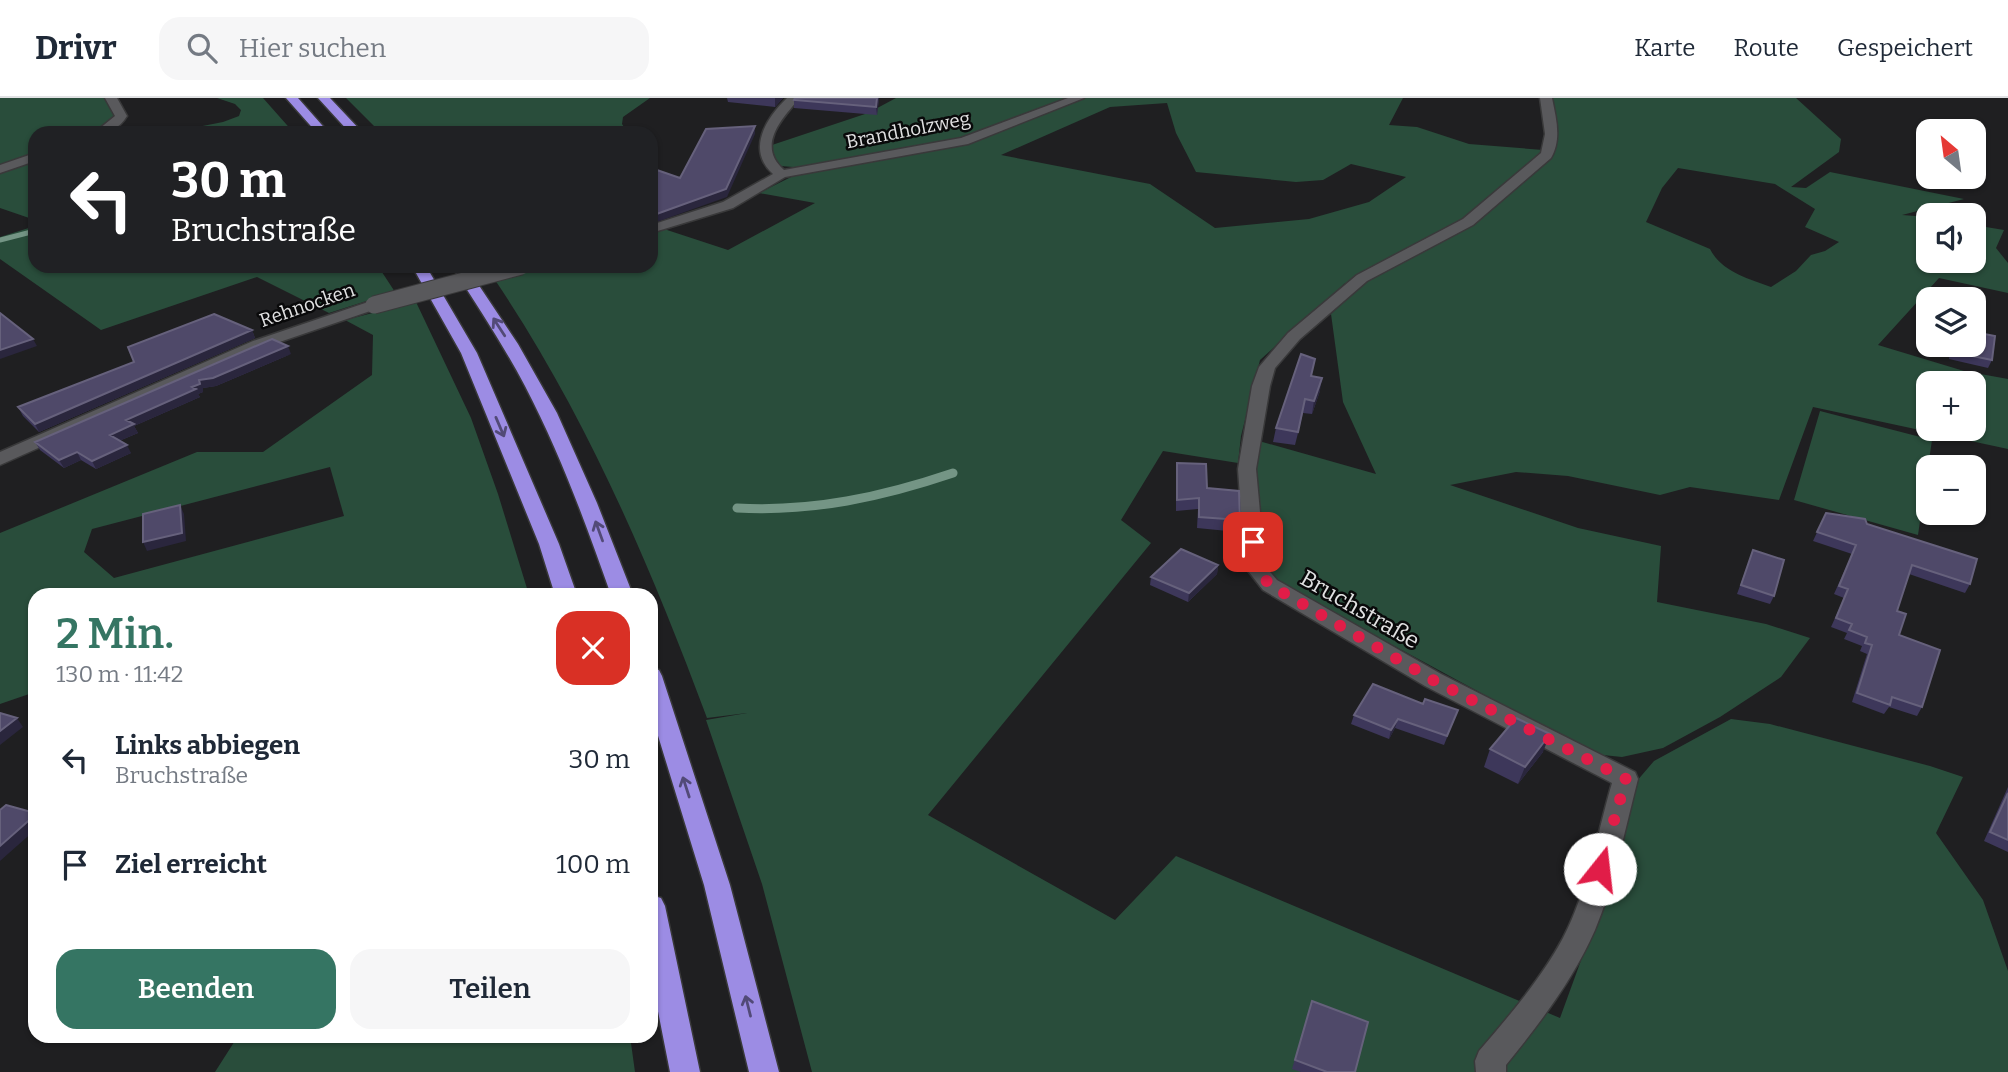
<!DOCTYPE html>
<html lang="de">
<head>
<meta charset="utf-8">
<style>
  :root { --surface:#fff; --page:#f6f6f7; --text:#1f2937; --muted:#747a83; --line:#e0e1e3; --accent:#357563 }
  body { margin:0; font-family:Bitter,serif; background:var(--page); color:var(--text); height:100vh; display:flex; flex-direction:column; font-size:26px; white-space:nowrap }
  * { box-sizing:border-box; margin:0 }
  p { font-size:23px; color:var(--muted) }
  .icon { flex:none; width:38px; height:38px; fill:none; stroke:currentColor; stroke-width:2; stroke-linecap:round; stroke-linejoin:round }
  .map { position:relative; flex:1; overflow:hidden }
  .panel { position:absolute; left:28px; top:490px; width:630px; height:455px; display:flex; flex-direction:column; background:var(--surface); border-radius:21px; box-shadow:0 2px 5px #0004 }
  .panel>* { flex:none }
  .hud { position:absolute; left:28px; top:28px; width:630px; height:147px; border-radius:21px; box-shadow:0 2px 5px #0004; background:#202124; color:#fff; overflow:hidden }
  .needle { width:46px; rotate:331deg }
  .controls { position:absolute; left:1916px; top:21px; display:grid; gap:14px }
  .controls a { display:grid; place-items:center; width:70px; height:70px; border-radius:14px; background:var(--surface); box-shadow:0 2px 5px #0004; font-size:35px }
  .pin { position:absolute; display:grid; place-items:center; width:60px; height:60px; color:#fff; margin:-30px; border-radius:14px; box-shadow:0 4px 10px #0006 }
  .me { position:absolute; width:77px; margin:-38px; rotate:16deg; stroke-linejoin:round; filter:drop-shadow(0 0 5px #0008) }
  .turn { display:flex; align-items:center; gap:24px; height:147px; padding:0 28px; font-size:32px }
  .turn .icon { width:91px; height:91px; stroke-width:2.5 }
  .turn b { display:block; font-size:49px; line-height:60px }
  .round { display:grid; place-items:center; flex:none; width:74px; height:74px; border-radius:21px; background:var(--page) }
  .head { display:flex; align-items:center; justify-content:space-between; height:119px; padding:0 28px }
  h1 { font-size:42px; font-weight:600; line-height:52px; color:var(--accent) }
  .cta { display:flex; gap:14px; margin-top:auto; padding:14px 28px }
  .cta a { flex:1; height:80px; border-radius:21px; background:var(--accent); color:#fff; font-size:28px; font-weight:600; line-height:80px; text-align:center }
  .cta a+a { background:var(--page); color:var(--text) }
  ul { padding:0; list-style:none }
  li { display:flex; align-items:center; gap:21px; height:105px; padding:0 28px }
  li div { flex:1 }
  li b { display:block; font-size:26px }
  li em { font-style:normal }
  header { display:flex; align-items:center; gap:42px; box-sizing:border-box; height:98px; padding:0 35px; background:var(--surface); border-bottom:2px solid var(--line) }
  header strong { font-size:33px }
  nav { display:flex; gap:38px; margin-inline-start:auto; font-size:24px }
  .search { width:490px; height:63px; background:var(--page); display:flex; align-items:center; gap:18px; box-sizing:border-box; padding:0 24px; border-radius:21px; color:var(--muted); font-size:26px }
  .map>svg:first-child { display:block }
  .green { fill:#294d3b; fill-rule:evenodd }
  .lines { fill:none; stroke-linecap:round; stroke-linejoin:round }
  .stream-far1 { stroke:#749585; stroke-width:5 }
  .stream { stroke:#749585; stroke-width:9 }
  .minor-casing { stroke:#39393a; stroke-width:3 }
  .highway-casing { stroke:#39393a; stroke-width:3 }
  .minor { fill:#59595c; fill-rule:evenodd }
  .highway { fill:#9c8ce4; fill-rule:evenodd }
  .minor-bridge-casing { stroke:#39393a; stroke-width:19; stroke-linecap:butt }
  .minor-bridge { stroke:#59595c; stroke-width:17 }
  .wall { fill:#3d375a }
  .shaded-wall { fill:#2a263d }
  .building { fill:#4f4969; stroke:#66617c; stroke-width:2 }
  .oneway { stroke:#524a77 }
  .route { stroke:#e11d48; stroke-width:12; stroke-dasharray:0 21.6 }
  .labels { text-anchor:middle; dominant-baseline:central; stroke-width:5; stroke-linejoin:round; paint-order:stroke }
  .far-street-label { font-size:19px; fill:#e1e1e2; stroke:#09090a }
  .street-label { font-size:23px; fill:#e1e1e2; stroke:#09090a }
</style>
</head>
<body>
<header>
<strong>Drivr</strong>
<div class="search"><svg class="icon" aria-label="search" viewBox="0 0 24 24"><circle cx="10" cy="10" r="6"/><path d="M15 15l6 6"/></svg>Hier suchen</div>
<nav><a>Karte</a><a>Route</a><a>Gespeichert</a></nav>
</header>
<div class="map">
<svg width="2008" height="974" viewBox="0 0 2008 974">
  <rect width="100%" height="100%" fill="#1f1f21"/>
  <path class="green" d="M 0,0 L 106,0 L 115,19 C 95,42 63,35 35,35 L 35,57 L 0,68 Z
    M 217,0 L 263,0 L 294,35 L 167,35 L 223,24 L 239,18 L 241,12 L 235,6 Z
    M 346,0 L 650,0 L 623,19 L 622,26 L 628,35 L 381,35 Z
    M 896,0 L 1403,0 L 1389,27 L 1417,29 L 1469,46 L 1543,52 L 1533,66 L 1456,129 L 1344,186 L 1260,262 L 1241,338 L 1238,365 L 1163,353 L 1121,422 L 1151,445 L 928,717 L 1115,822 L 1176,758 L 1560,920 L 1619,758 L 1636,684 L 1654,663 L 1731,621 L 1770,626 L 1930,668 L 1963,679 L 1936,735 L 1983,802 L 2008,873 L 2008,974 L 812,974 L 762,786 L 706,622 L 747,615 L 707,620 C 650,467 586,317 495,182 L 542,168 L 651,168 L 651,135 L 664,131 L 728,152 L 815,105 L 759,95 L 791,79 L 793,69 L 781,68 L 769,57 L 769,48 L 868,15 ZM 1167,5 L 1176,35 L 1196,74 L 1296,84 L 1323,82 L 1351,66 L 1406,79 L 1369,104 L 1309,121 L 1215,130 L 1150,86 L 1001,57 L 1110,9 Z
    M 1551,0 L 1796,0 L 1841,41 L 1839,54 L 1791,89 L 1806,90 L 1830,74 L 1964,101 L 1902,117 L 1928,119 L 1928,163 L 1974,163 L 1974,127 L 2004,132 L 1996,150 L 2008,165 L 2008,195 L 1939,180 L 1878,247 L 1964,273 L 2008,281 L 2008,351 L 1813,309 L 1779,402 L 1690,389 L 1660,397 L 1568,378 L 1516,374 L 1450,387 L 1578,430 L 1661,448 L 1657,504 L 1766,526 L 1810,540 L 1781,579 L 1720,619 L 1663,650 L 1622,659 L 1593,656 L 1282,487 L 1267,474 L 1262,460 L 1254,361 L 1259,343 L 1376,376 L 1343,304 L 1331,216 L 1365,184 L 1474,125 L 1554,57 L 1556,29 ZM 1678,70 L 1775,86 L 1815,111 L 1805,129 L 1839,144 L 1825,153 L 1811,157 L 1796,173 L 1771,189 C 1747,180 1722,174 1710,151 L 1646,124 L 1662,90 ZM 1928,285 L 1974,285 L 1974,331 L 1928,331 Z
    M 35,61 L 35,122 L 0,110 L 0,73 Z
    M 35,128 L 35,168 L 378,168 L 395,194 L 329,215 L 257,179 L 101,232 L 0,161 L 0,139 Z
    M 416,204 L 471,320 L 498,396 L 529,497 L 35,497 L 35,594 L 0,606 L 0,435 L 197,354 L 263,354 L 372,277 L 373,237 L 345,222 ZM 330,369 L 344,418 L 114,480 L 84,454 L 92,431 Z
    M 1820,313 L 1932,342 L 1918,437 L 1794,402 Z
    M 238,938 L 630,938 L 635,974 L 215,974 Z"/>
  <g class="lines">
    <path class="stream-far1" d="M 0,142 L 35,133"/>
    <path class="stream" d="M 737,410 C 813,414 882,399 953,375"/>
    <defs>
      <path id="minor" d="M 105,0 L 117,0 L 127,18 C 119,31 109,35 94,35 L 115,18 Z
        M 787,0 L 800,0 C 782,20 756,48 784,72 L 961,40 L 1068,0 L 1084,0 L 968,46 L 785,79 L 733,110 L 651,135 L 651,127 L 723,104 L 773,76 C 746,52 766,20 787,0 Z
        M 1540,0 L 1552,0 C 1556,20 1562,41 1551,60 L 1473,127 L 1367,183 L 1300,241 L 1275,270 L 1270,288 L 1256,371 L 1265,468 L 1277,482 L 1441,576 L 1635,674 L 1638,681 C 1625,731 1615,784 1595,832 C 1573,882 1540,925 1506,967 L 1506,974 L 1476,974 L 1475,963 L 1479,953 C 1509,918 1541,881 1563,840 C 1588,792 1597,736 1612,685 L 1425,588 L 1263,492 L 1245,469 L 1238,371 L 1252,288 L 1259,269 L 1288,235 L 1357,177 L 1463,121 L 1541,55 L 1545,36 Z
        M 35,55 L 35,63 L 0,75 L 0,67 Z
        M 374,202 L 379,204 L 382,207 L 379,210 L 265,249 L 0,367 L 0,354 L 253,243 Z"/>
      <path id="highway" d="M 286,0 L 298,0 L 329,35 L 317,35 Z
        M 318,0 L 330,0 L 363,35 L 350,35 Z
        M 412,168 L 426,168 L 477,255 L 559,446 L 577,497 L 555,497 L 539,446 L 461,255 Z
        M 452,168 L 466,168 L 518,246 L 557,315 L 597,405 L 633,497 L 611,497 C 586,426 560,355 525,288 C 503,246 477,208 452,168 Z
        M 651,570 L 659,572 L 662,578 L 730,787 L 779,974 L 749,974 L 704,787 L 651,615 Z
        M 651,797 L 661,800 L 665,808 L 700,974 L 670,974 L 651,878 Z"/>
    </defs>
    <use href="#minor" class="minor-casing"/>
    <use href="#highway" class="highway-casing"/>
    <use href="#minor" class="minor"/>
    <use href="#highway" class="highway"/>
    <defs>
      <path id="minor-bridge" d="M 374,207 L 521,168"/>
    </defs>
    <use href="#minor-bridge" class="minor-bridge-casing"/>
    <use href="#minor-bridge" class="minor-bridge"/>
  </g>
  <path class="wall" d="M 727,0 L 783,0 L 775,9 L 728,4 Z
    M 879,0 L 877,17 L 794,10 L 794,2 Z
    M 252,232 L 255,240 L 39,334 L 23,318 L 18,309 Z
    M 1951,247 L 1974,247 L 1992,262 L 1988,270 L 1949,261 Z
    M 291,256 L 216,288 L 203,290 L 203,294 L 198,296 L 200,299 L 134,328 L 138,335 L 119,343 L 131,355 L 96,371 L 81,362 L 64,370 L 40,352 L 35,344 Z
    M 1312,278 L 1320,293 L 1312,316 L 1303,315 L 1295,347 L 1273,344 L 1276,330 Z
    M 1177,365 L 1207,390 L 1240,422 L 1238,434 L 1197,430 L 1198,411 L 1176,413 L 1176,376 Z
    M 1826,415 L 1867,426 L 1970,486 L 1965,495 L 1909,476 L 1897,513 L 1899,537 L 1922,609 L 1917,618 L 1889,609 L 1884,616 L 1852,604 L 1867,556 L 1860,553 L 1862,548 L 1844,541 L 1847,535 L 1831,529 L 1844,500 L 1834,496 L 1852,456 L 1813,443 Z
    M 1753,452 L 1774,498 L 1770,506 L 1737,496 Z
    M 1218,467 L 1217,476 L 1188,504 L 1150,487 L 1151,479 Z
    M 1423,606 L 1458,612 L 1444,647 L 1395,630 L 1389,641 L 1351,626 L 1354,617 Z
    M 1490,651 L 1543,654 L 1518,686 L 1484,669 Z
    M 2008,689 L 2008,754 L 1984,743 Z
    M 1312,903 L 1355,974 L 1301,974 L 1292,971 Z"/>
  <path class="shaded-wall" d="M 775,0 L 783,0 L 775,9 Z
    M 877,0 L 879,1 L 877,17 L 876,9 Z
    M 755,28 L 755,36 L 727,99 L 651,126 L 651,118 Z
    M 252,232 L 255,240 L 39,334 L 35,326 Z
    M 33,241 L 37,248 L 0,261 L 0,252 Z
    M 288,248 L 291,256 L 216,288 L 203,290 L 203,294 L 198,296 L 200,299 L 134,328 L 138,335 L 114,345 L 110,337 L 126,322 L 199,282 Z
    M 1322,280 L 1320,293 L 1312,316 L 1314,303 Z
    M 127,347 L 131,355 L 96,371 L 92,363 Z
    M 77,354 L 81,362 L 64,370 L 59,362 Z
    M 180,407 L 184,416 L 186,443 L 147,453 L 143,444 Z
    M 1218,467 L 1217,476 L 1188,504 L 1189,495 Z
    M 17,620 L 23,629 L 0,647 L 0,633 Z
    M 1398,621 L 1395,630 L 1389,641 L 1391,632 Z
    M 1550,636 L 1543,654 L 1518,686 L 1525,669 Z
    M 35,717 L 35,732 L 0,763 L 0,748 Z"/>
  <path class="building" d="M 795,0 L 877,0 L 876,9 L 794,2 Z
    M 755,28 L 726,91 L 651,118 L 651,70 L 680,80 L 706,31 Z
    M 0,215 L 33,241 L 0,252 Z
    M 214,216 L 252,232 L 35,326 L 18,309 L 134,264 L 128,249 Z
    M 1974,234 L 1995,238 L 1992,262 L 1953,254 L 1954,247 L 1974,247 Z
    M 272,241 L 288,248 L 213,280 L 199,282 L 200,286 L 192,289 L 196,291 L 126,322 L 134,326 L 110,337 L 127,347 L 92,363 L 77,354 L 59,362 L 35,344 Z
    M 1301,256 L 1315,261 L 1311,278 L 1322,280 L 1314,303 L 1305,301 L 1298,334 L 1276,330 Z
    M 1177,365 L 1206,366 L 1207,390 L 1239,393 L 1240,422 L 1199,419 L 1199,400 L 1177,402 Z
    M 180,407 L 182,435 L 143,444 L 143,416 Z
    M 1826,415 L 1865,421 L 1867,426 L 1977,461 L 1970,486 L 1912,467 L 1897,513 L 1906,516 L 1899,537 L 1940,552 L 1922,609 L 1892,599 L 1890,607 L 1857,595 L 1872,547 L 1865,545 L 1867,539 L 1849,532 L 1852,526 L 1836,520 L 1848,491 L 1839,488 L 1856,447 L 1817,434 Z
    M 1181,451 L 1218,467 L 1189,495 L 1151,479 Z
    M 1753,452 L 1784,462 L 1774,498 L 1741,487 Z
    M 1373,586 L 1423,606 L 1425,601 L 1458,612 L 1447,638 L 1398,621 L 1391,632 L 1354,617 Z
    M 0,615 L 17,620 L 0,633 Z
    M 1516,620 L 1550,636 L 1525,669 L 1490,651 Z
    M 2008,695 L 2008,742 L 1990,734 Z
    M 6,707 L 35,715 L 35,717 L 0,748 L 0,712 Z
    M 1312,903 L 1368,924 L 1355,974 L 1327,974 L 1295,962 Z"/>
  <defs><path id="oneway-shaft" d="M-6 0H5M1.5-3L5.5 0L1.5 3" fill="none" stroke-width="1.6" stroke-linecap="round" stroke-linejoin="round" transform="scale(1.75)"/></defs>
  <g class="oneway">
    <use href="#oneway-shaft" transform="translate(499 229) rotate(-123)"/>
    <use href="#oneway-shaft" transform="translate(500 329) rotate(67)"/>
    <use href="#oneway-shaft" transform="translate(599 433) rotate(-110)"/>
    <use href="#oneway-shaft" transform="translate(686 689) rotate(-108)"/>
    <use href="#oneway-shaft" transform="translate(748 908) rotate(-104)"/>
  </g>
  <g class="lines">
    <path class="route" d="M 1253,444 L 1255,469 L 1270,487 L 1433,582 L 1626,681 L 1600,771"/>
  </g>
  <g class="labels">
    <g class="far-street-label">
      <text transform="translate(908 32) rotate(-11)">Brandholzweg</text>
      <text transform="translate(307 207) rotate(-19)">Rehnocken</text>
    </g>
    <g class="street-label">
      <text transform="translate(1360 511) rotate(30)">Bruchstraße</text>
    </g>
  </g>
</svg>
<div class="controls">
<a><svg class="needle" viewBox="-14 -14 28 28"><path d="M0-13l5 13h-10z" fill="#e53935"/><path d="M0 13l5-13h-10z" fill="#747a83"/></svg></a>
<a><svg class="icon" aria-label="sound" viewBox="0 0 24 24"><path d="M4 9h4l5-4v14l-5-4H4zM17 9q2 3 0 6"/></svg></a>
<a><svg class="icon" aria-label="layers" viewBox="0 0 24 24"><path d="M12 4l9 5-9 5-9-5zM3 14l9 5 9-5"/></svg></a>
<a>+</a>
<a>−</a>
</div>
<div class="pin" style="left:1253px;top:444px;background:#d93025"><svg class="icon" aria-label="arrive" viewBox="0 0 24 24"><path d="M6 21V4h12l-3 4 3 4H6"/></svg></div>
<svg class="me" style="left:1600px;top:771px" viewBox="-20 -20 40 40"><circle r="19" fill="#fff"/><path d="M0-13L10 11 0 6-10 11z" fill="#e11d48"/></svg>
<div class="hud">
<div class="turn"><svg class="icon" aria-label="left" viewBox="0 0 24 24"><path d="M17 20v-9H6M10 6l-5 5 5 5"/></svg><div><b>30 m</b>Bruchstraße</div></div>
</div>
<section class="panel">
<div class="head"><div><h1>2 Min.</h1><p>130 m · 11:42</p></div><a class="round" style="background:#d93025;color:#fff"><svg class="icon" aria-label="close" viewBox="0 0 24 24"><path d="M6 6l12 12M18 6L6 18"/></svg></a></div>
<ul>
<li><svg class="icon" aria-label="left" viewBox="0 0 24 24"><path d="M17 20v-9H6M10 6l-5 5 5 5"/></svg><div><b>Links abbiegen</b><p>Bruchstraße</p></div><em>30 m</em></li>
<li><svg class="icon" aria-label="arrive" viewBox="0 0 24 24"><path d="M6 21V4h12l-3 4 3 4H6"/></svg><div><b>Ziel erreicht</b></div><em>100 m</em></li>
</ul>
<div class="cta"><a>Beenden</a><a>Teilen</a></div>
</section>
</div>
</body>
</html>
